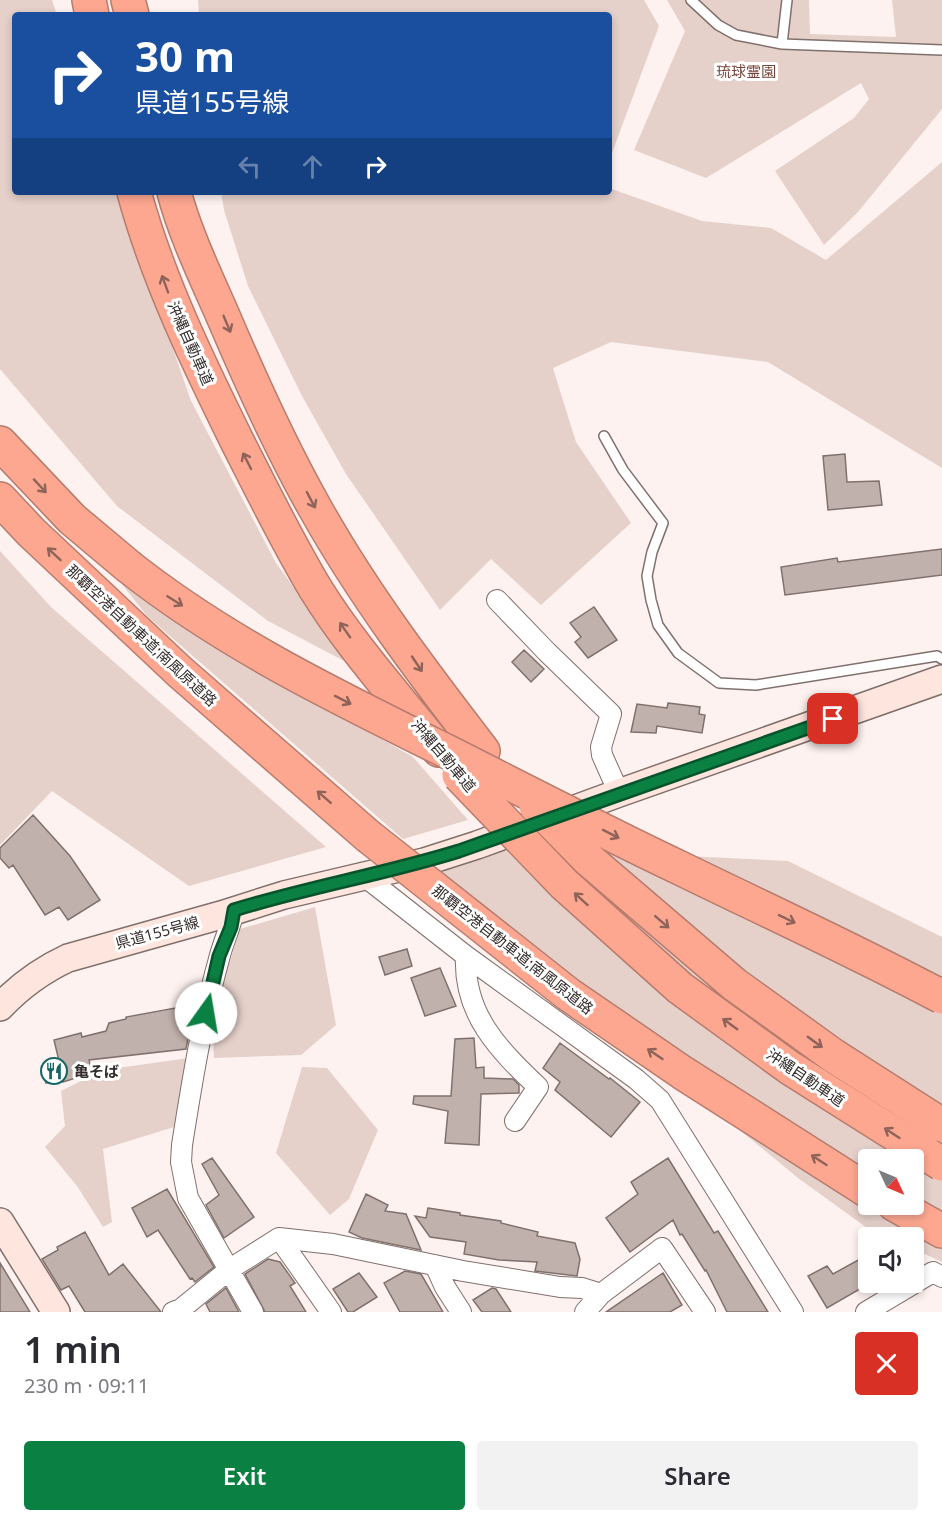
<!DOCTYPE html>
<html lang="en">
<head>
<meta charset="utf-8">
<style>
  :root { --surface:#fff; --page:#f2f2f3; --text:#2b2b33; --muted:#7c7c81; --accent:#0b8043 }
  body { margin:0; font-family:"Noto Sans","Noto Sans JP",sans-serif; background:var(--page); color:var(--text); height:100vh; display:flex; flex-direction:column; font-size:22px; white-space:nowrap }
  * { box-sizing:border-box; margin:0 }
  p { font-size:20px; color:var(--muted) }
  .icon { flex:none; width:33px; height:33px; fill:none; stroke:currentColor; stroke-width:2; stroke-linecap:round; stroke-linejoin:round }
  .map { position:relative; height:1312px; overflow:hidden }
  .details { display:flex; flex-direction:column; background:var(--surface); flex:1 }
  .details>* { flex:none }
  .hud { position:absolute; left:12px; top:12px; width:600px; height:183px; border-radius:6px; box-shadow:0 3px 9px #0003; background:#1a4fa0; color:#fff; overflow:hidden }
  .needle { width:39px; rotate:134deg }
  .tools { position:absolute; left:858px; top:1149px; display:grid; gap:12px }
  .tools a { display:grid; place-items:center; width:66px; height:66px; border-radius:6px; background:var(--surface); box-shadow:0 3px 9px #0003; font-size:30px }
  .pin { position:absolute; display:grid; place-items:center; width:51px; height:51px; color:#fff; margin:-26px; border-radius:12px; box-shadow:0 3px 9px #0006 }
  .me { position:absolute; width:66px; margin:-33px; rotate:13deg; stroke-linejoin:round; filter:drop-shadow(0 0 4px #0008) }
  .turn { display:flex; align-items:center; gap:21px; height:126px; padding:0 24px; font-size:27px }
  .turn .icon { width:78px; height:78px; stroke-width:2.5 }
  .turn b { display:block; font-size:42px; line-height:51px }
  .lanes { display:flex; align-items:center; height:57px; padding:0 24px; background:#0003; justify-content:center; gap:30px; direction:ltr }
  .lanes .off { opacity:.35 }
  .round { display:grid; place-items:center; flex:none; width:63px; height:63px; border-radius:6px; background:var(--page) }
  .head { display:flex; align-items:center; justify-content:space-between; height:102px; padding:0 24px }
  h1 { font-size:36px; font-weight:600; line-height:45px }
  .primary-button { display:flex; gap:12px; margin-top:auto; padding:12px 24px }
  .primary-button a { flex:1; height:69px; border-radius:6px; background:var(--accent); color:#fff; font-size:24px; font-weight:600; line-height:69px; text-align:center }
  .primary-button a+a { background:var(--page); color:var(--text) }
  .map>svg:first-child { display:block }
  .green { fill:#e5d0ca; fill-rule:evenodd }
  .building { fill:#c1b1ac; stroke:#80716d; stroke-width:1.5 }
  .lines { fill:none; stroke-linecap:round; stroke-linejoin:round }
  .lane-casing { stroke:#80706c; stroke-width:12 }
  .street-casing { stroke:#80706c; stroke-width:22 }
  .secondary-casing { stroke:#80706c; stroke-width:30 }
  .highway-casing { stroke:#b67c6d; stroke-width:36 }
  .lane { stroke:#fff; stroke-width:9 }
  .street { stroke:#fff; stroke-width:20 }
  .secondary { stroke:#fee5de; stroke-width:27 }
  .highway { stroke:#fda791; stroke-width:33 }
  .highway-bridge-casing { stroke:#b67c6d; stroke-width:36; stroke-linecap:butt }
  .highway-bridge { stroke:#fda791; stroke-width:33 }
  .oneway { stroke:#8e6359 }
  .route-casing { stroke:#07532c; stroke-width:15 }
  .route { stroke:#0b8043; stroke-width:10 }
  .labels { text-anchor:middle; dominant-baseline:central; stroke-width:6; stroke-linejoin:round; paint-order:stroke }
  .park-label { font-size:15px; fill:#754438; stroke:#fff }
  .street-label { font-size:15px; fill:#332c2b; stroke:#fff }
  .poi-label { font-size:15px; font-weight:bold; fill:#332c2b; stroke:#fff; text-anchor:start }
</style>
</head>
<body>
<div class="map">
<svg width="942" height="1312" viewBox="0 0 942 1312">
  <rect width="100%" height="100%" fill="#fdf2f0"/>
  <path class="green" d="M 0,0 L 52,0 L 57,15 L 15,15 L 15,192 L 119,192 L 191,401 L 276,563 L 350,664 L 268,621 L 117,506 L 0,369 Z
    M 198,0 L 644,0 L 659,26 L 609,161 L 609,15 L 199,15 Z
    M 667,0 L 809,0 L 810,34 L 896,37 L 892,0 L 942,0 L 942,109 L 858,212 L 824,245 L 775,171 L 854,118 L 869,99 L 861,83 L 706,178 L 634,150 L 685,31 Z
    M 942,162 L 942,468 L 768,362 L 611,342 L 553,368 L 576,442 L 631,523 L 541,605 L 491,559 L 440,610 L 346,474 L 302,396 L 248,286 L 224,210 L 221,192 L 609,192 L 609,188 L 702,221 L 771,228 L 826,260 Z
    M 0,551 L 51,607 L 326,847 L 189,886 L 52,791 L 0,845 Z
    M 110,569 L 259,669 L 413,757 L 468,820 L 403,839 L 147,616 Z
    M 503,851 L 623,853 L 788,861 L 942,937 L 942,1262 L 914,1249 L 914,1238 L 885,1237 L 874,1233 L 798,1178 L 707,1103 L 430,903 L 445,868 ZM 868,1160 L 914,1160 L 914,1204 L 868,1204 Z
    M 315,907 L 336,1025 L 301,1055 L 214,1058 L 212,1017 L 240,929 Z
    M 189,1058 L 174,1127 L 103,1149 L 112,1222 L 103,1227 L 77,1186 L 45,1147 L 65,1126 L 61,1091 L 103,1070 Z
    M 302,1067 L 327,1068 L 378,1130 L 349,1199 L 330,1215 L 276,1153 Z"/>
  <path class="building" d="M 845,454 L 847,482 L 879,481 L 882,505 L 828,510 L 823,456 Z
    M 942,549 L 942,575 L 785,595 L 781,567 L 837,558 L 838,562 Z
    M 594,607 L 617,640 L 588,658 L 575,642 L 581,637 L 570,623 Z
    M 524,650 L 544,669 L 531,682 L 512,662 Z
    M 668,703 L 700,707 L 699,714 L 705,715 L 702,733 L 657,726 L 656,733 L 631,732 L 637,704 L 667,708 Z
    M 33,815 L 70,856 L 100,900 L 68,920 L 59,907 L 45,915 L 13,865 L 9,868 L 0,858 L 0,848 Z
    M 407,949 L 412,966 L 385,975 L 379,957 Z
    M 440,968 L 456,1006 L 425,1016 L 411,978 Z
    M 186,1006 L 190,1028 L 186,1049 L 89,1060 L 92,1073 L 63,1082 L 63,1079 L 46,1083 L 42,1066 L 59,1061 L 54,1040 L 81,1033 L 82,1037 L 106,1031 L 109,1023 L 126,1019 L 126,1017 Z
    M 474,1038 L 476,1068 L 484,1067 L 484,1078 L 513,1079 L 519,1085 L 519,1093 L 481,1094 L 479,1145 L 445,1143 L 448,1111 L 413,1104 L 414,1096 L 451,1096 L 455,1039 Z
    M 560,1043 L 609,1079 L 610,1078 L 640,1102 L 611,1137 L 555,1090 L 560,1082 L 543,1068 Z
    M 212,1158 L 254,1217 L 224,1238 L 206,1205 L 219,1195 L 202,1164 Z
    M 668,1158 L 714,1233 L 718,1231 L 768,1312 L 727,1312 L 706,1270 L 705,1271 L 682,1234 L 680,1235 L 673,1220 L 630,1252 L 606,1218 L 638,1194 L 631,1182 Z
    M 167,1189 L 214,1267 L 195,1282 L 192,1278 L 190,1279 L 158,1230 L 147,1237 L 132,1208 Z
    M 366,1194 L 388,1205 L 385,1211 L 406,1214 L 421,1250 L 362,1238 L 349,1232 Z
    M 428,1208 L 460,1213 L 460,1215 L 501,1221 L 501,1223 L 538,1232 L 537,1236 L 575,1243 L 580,1259 L 577,1276 L 535,1271 L 537,1262 L 499,1260 L 464,1254 L 466,1242 L 430,1237 L 415,1216 L 426,1218 Z
    M 85,1232 L 109,1275 L 123,1264 L 161,1312 L 85,1312 L 69,1286 L 61,1290 L 42,1259 L 58,1250 L 57,1247 Z
    M 268,1259 L 280,1262 L 295,1283 L 290,1286 L 306,1312 L 265,1312 L 245,1274 Z
    M 860,1259 L 868,1272 L 868,1282 L 872,1282 L 827,1308 L 808,1276 L 827,1266 L 833,1274 Z
    M 0,1263 L 30,1312 L 0,1312 Z
    M 405,1271 L 421,1274 L 443,1312 L 400,1312 L 384,1283 Z
    M 359,1273 L 377,1297 L 353,1312 L 348,1312 L 333,1289 Z
    M 663,1273 L 682,1305 L 670,1312 L 606,1312 Z
    M 226,1288 L 239,1312 L 210,1312 L 206,1304 Z
    M 492,1288 L 496,1289 L 511,1312 L 482,1312 L 473,1300 Z"/>
  <g class="lines">
    <defs>
      <path id="lane" d="M 691,0 L 718,25 L 736,35 L 782,44 L 942,50
        M 782,44 L 787,0
        M 604,436 L 623,470 L 663,523 L 652,552 L 647,576 L 651,600 L 658,625 L 678,653 L 719,683 L 756,685 L 937,656 L 942,659"/>
      <path id="street" d="M 497,600 L 547,652 L 611,714 L 601,747 L 602,755 L 619,793
        M 364,876 L 466,956 L 636,1079 L 660,1100 L 793,1312
        M 234,910 C 231,927 223,942 219,959 C 202,1020 192,1082 182,1145 L 181,1162 L 188,1198 L 253,1312
        M 466,956 C 463,1014 499,1050 538,1087 L 515,1121
        M 279,1238 L 331,1312
        M 435,1265 L 445,1287 L 461,1312
        M 173,1312 L 181,1309 L 230,1269 L 279,1238 L 333,1244 L 463,1271 L 560,1287 L 582,1288 L 601,1294
        M 585,1312 L 601,1294 L 662,1248 L 705,1312
        M 866,1312 L 933,1272 L 942,1277"/>
      <path id="secondary" d="M 0,1007 C 20,986 42,970 68,958 L 221,915 L 284,895 L 424,862 L 477,845 L 619,793 L 942,679
        M 0,1222 L 56,1312"/>
      <path id="highway" d="M 89,0 L 92,15
        M 128,0 L 132,15
        M 134,192 C 158,280 198,362 238,443 C 263,492 287,541 315,588 C 350,645 397,697 439,750
        M 174,192 C 186,237 208,281 226,323 C 253,386 281,448 315,508 C 363,594 423,673 483,751
        M 0,443 L 72,519 L 128,566
        M 0,499 L 31,532 L 180,672 L 368,836
        M 894,1204 L 942,1231"/>
    </defs>
    <use href="#lane" class="lane-casing"/>
    <use href="#street" class="street-casing"/>
    <use href="#secondary" class="secondary-casing"/>
    <use href="#highway" class="highway-casing"/>
    <use href="#lane" class="lane"/>
    <use href="#street" class="street"/>
    <use href="#secondary" class="secondary"/>
    <use href="#highway" class="highway"/>
    <defs>
      <path id="highway-bridge" d="M 128,566 C 225,643 337,697 448,752 C 525,791 602,831 680,868 C 768,911 856,951 942,997
        M 459,775 L 564,884 L 680,988 L 790,1068 L 942,1164
        M 536,806 L 588,859 L 734,984 L 834,1056 L 942,1125
        M 368,836 L 568,994 L 683,1073 L 868,1191"/>
    </defs>
    <use href="#highway-bridge" class="highway-bridge-casing"/>
    <use href="#highway-bridge" class="highway-bridge"/>
  </g>
  <defs><path id="oneway-shaft" d="M-6 0H5M1.5-3L5.5 0L1.5 3" fill="none" stroke-width="1.6" stroke-linecap="round" stroke-linejoin="round" transform="scale(1.5)"/></defs>
  <g class="oneway">
    <use href="#oneway-shaft" transform="translate(165 284) rotate(-110)"/>
    <use href="#oneway-shaft" transform="translate(227 324) rotate(67)"/>
    <use href="#oneway-shaft" transform="translate(247 461) rotate(-117)"/>
    <use href="#oneway-shaft" transform="translate(40 486) rotate(47)"/>
    <use href="#oneway-shaft" transform="translate(311 500) rotate(62)"/>
    <use href="#oneway-shaft" transform="translate(54 554) rotate(-137)"/>
    <use href="#oneway-shaft" transform="translate(175 601) rotate(32)"/>
    <use href="#oneway-shaft" transform="translate(345 630) rotate(-125)"/>
    <use href="#oneway-shaft" transform="translate(417 664) rotate(56)"/>
    <use href="#oneway-shaft" transform="translate(343 700) rotate(27)"/>
    <use href="#oneway-shaft" transform="translate(324 797) rotate(-139)"/>
    <use href="#oneway-shaft" transform="translate(611 834) rotate(27)"/>
    <use href="#oneway-shaft" transform="translate(581 899) rotate(-138)"/>
    <use href="#oneway-shaft" transform="translate(787 919) rotate(26)"/>
    <use href="#oneway-shaft" transform="translate(662 922) rotate(41)"/>
    <use href="#oneway-shaft" transform="translate(730 1024) rotate(-144)"/>
    <use href="#oneway-shaft" transform="translate(815 1042) rotate(36)"/>
    <use href="#oneway-shaft" transform="translate(655 1054) rotate(-146)"/>
    <use href="#oneway-shaft" transform="translate(892 1133) rotate(-147)"/>
    <use href="#oneway-shaft" transform="translate(819 1160) rotate(-147)"/>
  </g>
  <g class="lines">
    <defs>
      <path id="route" d="M 206,1013 L 219,956 L 231,927 L 234,910 C 308,887 385,874 459,851 L 833,719"/>
    </defs>
    <use href="#route" class="route-casing"/>
    <use href="#route" class="route"/>
  </g>
  <defs>
    <symbol id="restaurant-ring" viewBox="-11 -11 22 22"><circle r="9.5" fill="#fff" stroke="#176563" stroke-width="1.5"/><path d="M-5-6h1v4h1v-4h1v4h1v-4h1v5L-1.5 .5V6h-2V.5L-5-1ZM5-6V6H3V1.5H1.5Q1.5-4 5-6Z" fill="#176563"/></symbol>
  </defs>
  <g fill-rule="evenodd">
    <use href="#restaurant-ring" x="39" y="1056" width="30" height="30"/>
  </g>
  <g class="labels">
    <g class="park-label">
      <text x="746" y="71">琉球霊園</text>
    </g>
    <g class="street-label">
      <text transform="translate(191 343) rotate(66)">沖縄自動車道</text>
      <text transform="translate(142 635) rotate(43)">那覇空港自動車道;南風原道路</text>
      <text transform="translate(444 755) rotate(50)">沖縄自動車道</text>
      <text transform="translate(157 932) rotate(-15)">県道155号線</text>
      <text transform="translate(513 949) rotate(38)">那覇空港自動車道;南風原道路</text>
      <text transform="translate(806 1077) rotate(34)">沖縄自動車道</text>
    </g>
    <g class="poi-label">
      <text x="74" y="1071">亀そば</text>
    </g>
  </g>
</svg>
<div class="tools">
<a><svg class="needle" viewBox="-14 -14 28 28"><path d="M0-13l5 13h-10z" fill="#e53935"/><path d="M0 13l5-13h-10z" fill="#7c7c81"/></svg></a>
<a><svg class="icon" aria-label="sound" viewBox="0 0 24 24"><path d="M4 9h4l5-4v14l-5-4H4zM17 9q2 3 0 6"/></svg></a>
</div>
<div class="pin" style="left:833px;top:719px;background:#d93025"><svg class="icon" aria-label="arrive" viewBox="0 0 24 24"><path d="M6 21V4h12l-3 4 3 4H6"/></svg></div>
<svg class="me" style="left:206px;top:1013px" viewBox="-20 -20 40 40"><circle r="19" fill="#fff"/><path d="M0-13L10 11 0 6-10 11z" fill="#0b8043"/></svg>
<div class="hud">
<div class="turn"><svg class="icon" aria-label="right" viewBox="0 0 24 24"><path d="M7 20v-9h11M14 6l5 5-5 5"/></svg><div><b>30 m</b>県道155号線</div></div>
<div class="lanes"><svg class="icon off" aria-label="left" viewBox="0 0 24 24"><path d="M17 20v-9H6M10 6l-5 5 5 5"/></svg><svg class="icon off" aria-label="ahead" viewBox="0 0 24 24"><path d="M12 20V5M6 11l6-6 6 6"/></svg><svg class="icon" aria-label="right" viewBox="0 0 24 24"><path d="M7 20v-9h11M14 6l5 5-5 5"/></svg></div>
</div>
</div>
<section class="details">
<div class="head"><div><h1>1 min</h1><p>230 m · 09:11</p></div><a class="round" style="background:#d93025;color:#fff"><svg class="icon" aria-label="close" viewBox="0 0 24 24"><path d="M6 6l12 12M18 6L6 18"/></svg></a></div>
<div class="primary-button"><a>Exit</a><a>Share</a></div>
</section>
</body>
</html>
